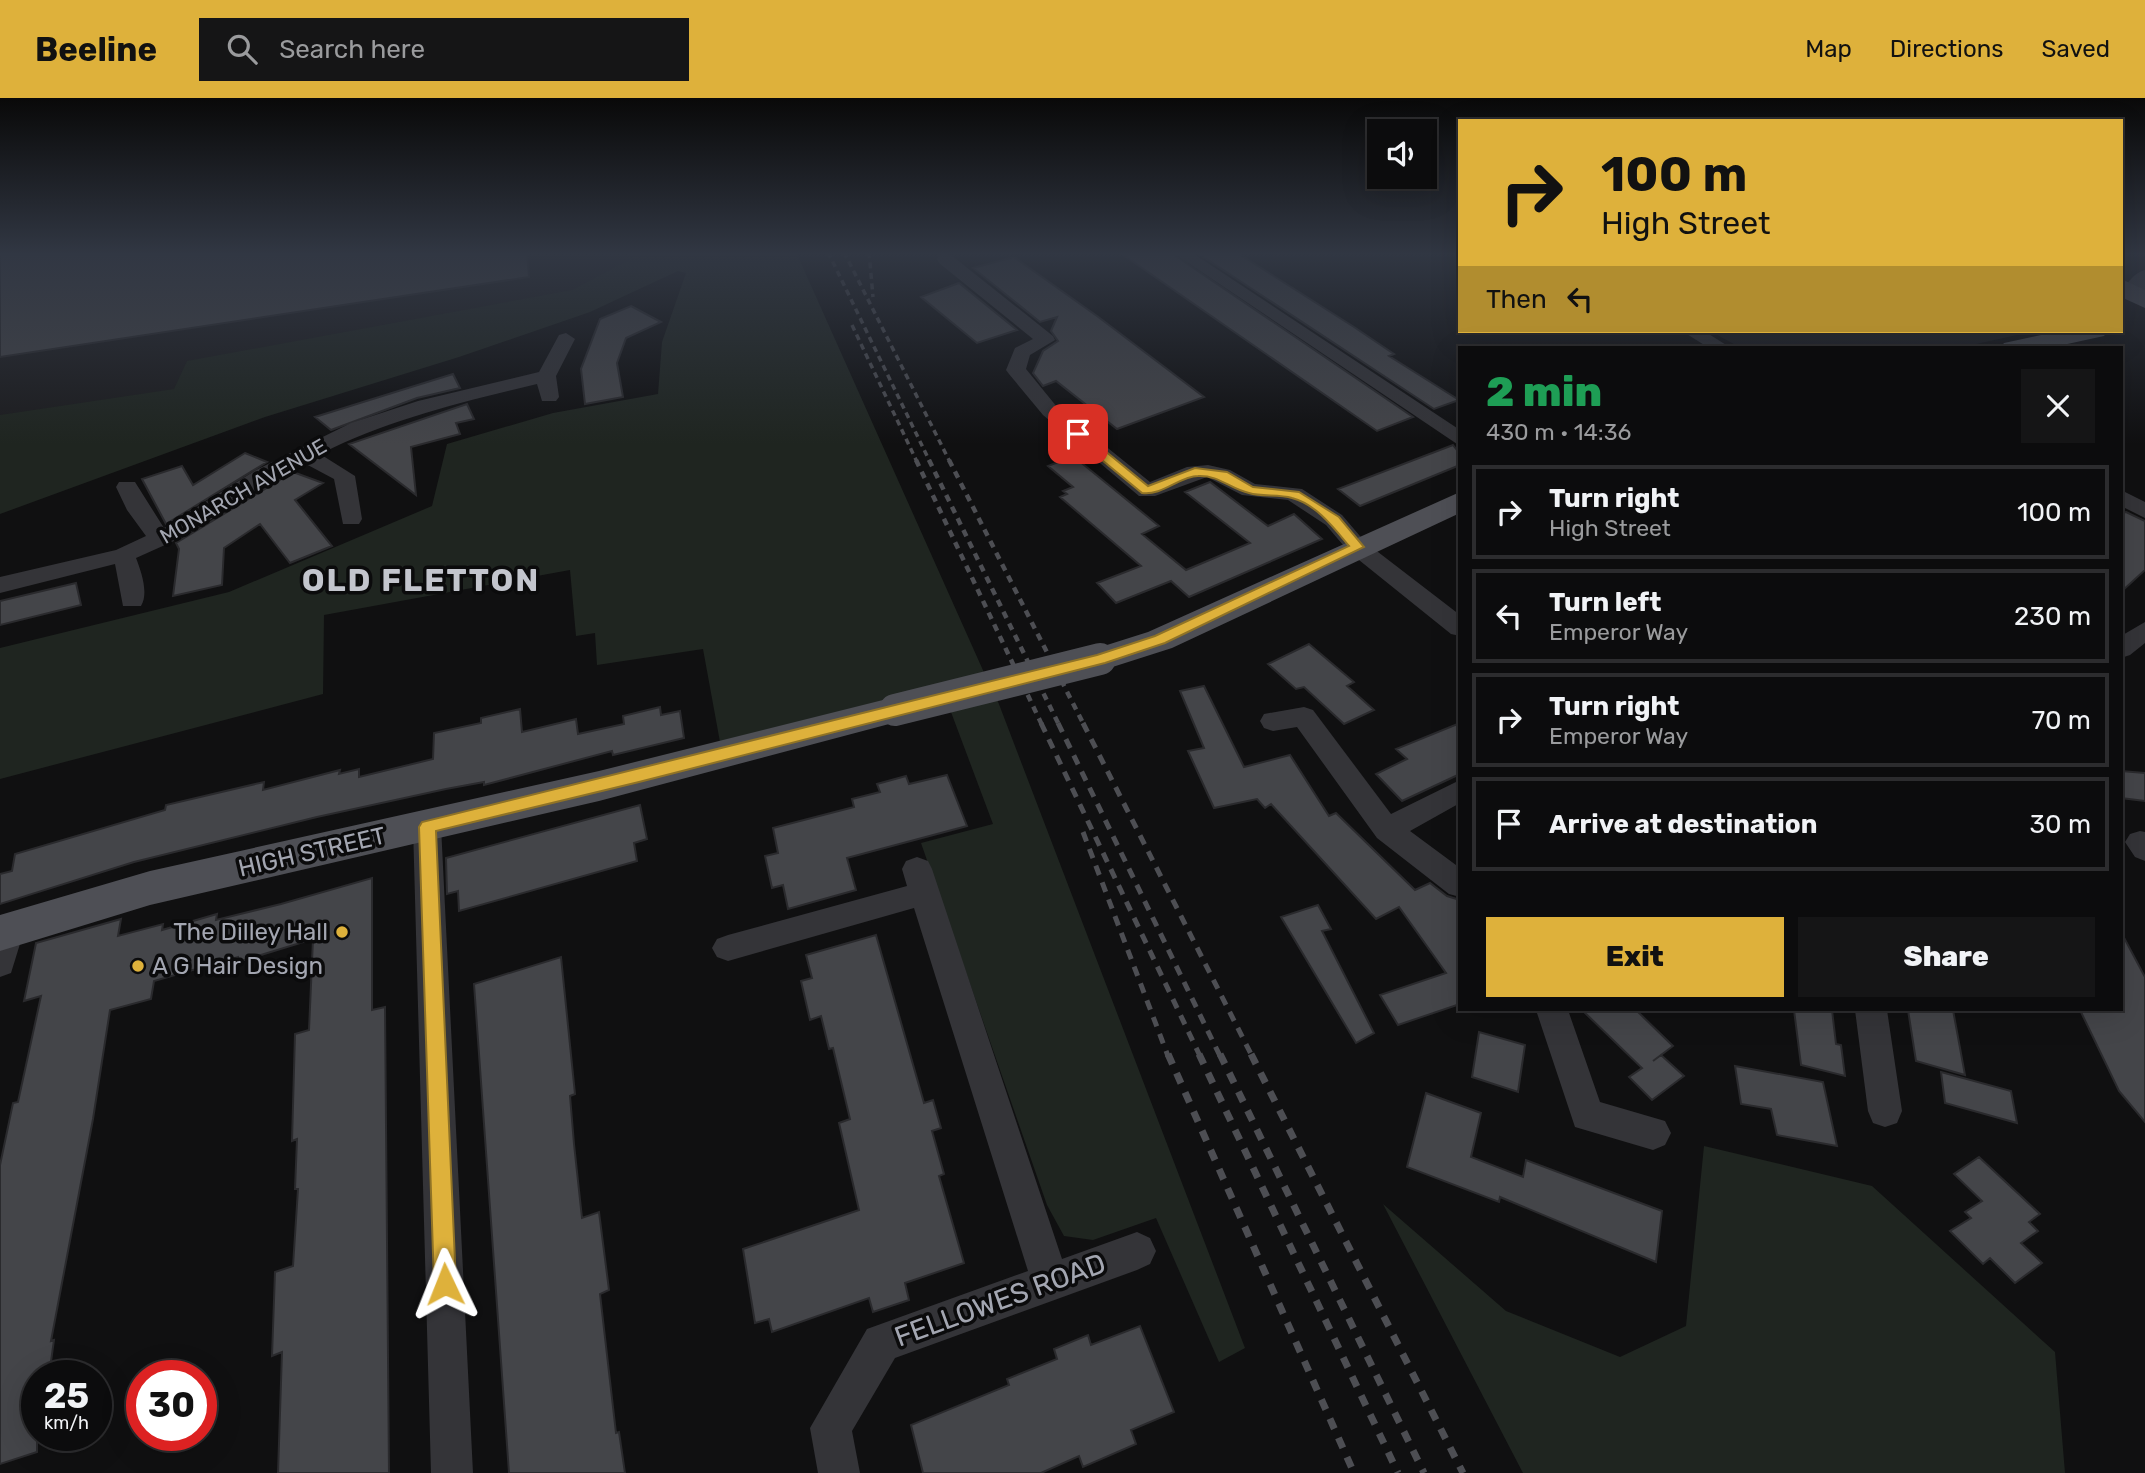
<!DOCTYPE html>
<html lang="en">
<head>
<meta charset="utf-8">
<style>
  :root { --surface:#0c0c0d; --page:#151516; --text:#f1f3f6; --muted:#9a9b9d; --line:#2c2c2e; --accent:#deb13b }
  body { margin:0; font-family:Rubik,sans-serif; background:var(--page); color:var(--text); height:100vh; display:flex; flex-direction:column; font-size:26px; white-space:nowrap }
  * { box-sizing:border-box; margin:0 }
  p { font-size:23px; color:var(--muted) }
  .icon { flex:none; width:38px; height:38px; fill:none; stroke:currentColor; stroke-width:2; stroke-linecap:round; stroke-linejoin:round }
  .map { position:relative; flex:1; overflow:hidden }
  .drawer { position:absolute; left:1458px; top:248px; width:665px; height:665px; display:flex; flex-direction:column; background:var(--surface); border-radius:0px; box-shadow:0 7px 28px #0002,0 0 0 2px var(--line) }
  .drawer>* { flex:none }
  .top-card { position:absolute; left:1458px; top:21px; width:665px; height:214px; border-radius:0px; box-shadow:0 7px 28px #0002,0 0 0 2px var(--line); background:#deb13b; color:#111; overflow:hidden }
  .tools { position:absolute; left:1367px; top:21px; display:grid; gap:14px }
  .tools a { display:grid; place-items:center; width:70px; height:70px; border-radius:0px; background:var(--surface); box-shadow:0 7px 28px #0002,0 0 0 2px var(--line); font-size:35px }
  .speed { position:absolute; left:21px; top:1262px; display:flex; gap:14px; font-size:35px; font-weight:700; text-align:center }
  .speed>* { display:grid; place-content:center; width:91px; height:91px; border-radius:50%; background:var(--surface); box-shadow:0 7px 28px #0002,0 0 0 2px var(--line); line-height:1 }
  .speed small { font-size:18px; font-weight:400 }
  .speed .limit { border:10px solid #d22; background:#fff; color:#111 }
  .pin { position:absolute; display:grid; place-items:center; width:60px; height:60px; color:#fff; margin:-30px; border-radius:14px; box-shadow:0 4px 10px #0006 }
  .me { position:absolute; width:77px; margin:-38px; rotate:358deg; stroke-linejoin:round; filter:drop-shadow(0 0 5px #0008) }
  .turn { display:flex; align-items:center; gap:24px; height:147px; padding:0 28px; font-size:32px }
  .turn .icon { width:91px; height:91px; stroke-width:2.5 }
  .turn b { display:block; font-size:49px; line-height:60px }
  .then { display:flex; align-items:center; height:66px; padding:0 28px; background:#0003; gap:14px; font-size:26px }
  .round { display:grid; place-items:center; flex:none; width:74px; height:74px; border-radius:0px; background:var(--page) }
  .summary { display:flex; align-items:center; justify-content:space-between; height:119px; padding:0 28px }
  h1 { font-size:42px; font-weight:800; line-height:52px; color:#1e9e55 }
  .action { display:flex; gap:14px; margin-top:auto; padding:14px 28px }
  .action a { flex:1; height:80px; border-radius:0px; background:var(--accent); color:#111; font-size:28px; font-weight:800; line-height:80px; text-align:center }
  .action a+a { background:var(--page); color:var(--text) }
  ul { padding:0; list-style:none }
  li { display:flex; align-items:center; gap:21px; height:94px; margin:0 14px 10px; padding:0 14px; border:4px solid var(--line); border-radius:0px }
  li div { flex:1 }
  li b { display:block; font-size:26px }
  li em { font-style:normal }
  header { display:flex; align-items:center; gap:42px; box-sizing:border-box; height:98px; padding:0 35px; background:var(--accent); color:#111 }
  header strong { font-size:33px }
  nav { display:flex; gap:38px; margin-inline-start:auto; font-size:24px }
  .search { width:490px; height:63px; background:var(--page); display:flex; align-items:center; gap:18px; box-sizing:border-box; padding:0 24px; border-radius:0px; color:var(--muted); font-size:26px }
  .map>svg:first-child { display:block }
  .built { fill:#1c1c1e }
  .green { fill:#1f2520 }
  .building { fill:#444549; stroke:#2a2a2d; stroke-width:2 }
  .lines { fill:none; stroke-linecap:round; stroke-linejoin:round }
  .street { fill:#343438; fill-rule:evenodd }
  .secondary { fill:#404146; fill-rule:evenodd }
  .primary { fill:#4e4f55; fill-rule:evenodd }
  .rail-far3 { stroke:#4d4e53; stroke-width:3.5; stroke-dasharray:6 4.5; stroke-linecap:butt }
  .rail-far2 { stroke:#4d4e53; stroke-width:4.5; stroke-dasharray:7 6; stroke-linecap:butt }
  .rail-far1 { stroke:#4d4e53; stroke-width:5; stroke-dasharray:10 8; stroke-linecap:butt }
  .rail { stroke:#4d4e53; stroke-width:7; stroke-dasharray:11 10; stroke-linecap:butt }
  .primary-bridge { stroke:#4e4f55; stroke-width:32 }
  .route { fill:#deb13b; stroke:#907326; stroke-width:2 }
  .poi-dot { fill:#deb13b; stroke:#0b0b0c; stroke-width:2.5 }
  .labels { text-anchor:middle; dominant-baseline:central; stroke-width:7; stroke-linejoin:round; paint-order:stroke }
  .far-street-label { font-size:21px; fill:#a3a6b1; stroke:#0b0b0c }
  .street-label { font-size:24px; fill:#a3a6b1; stroke:#0b0b0c }
  .poi-label { font-size:24px; fill:#a3a6b1; stroke:#0b0b0c; text-anchor:end }
  .near-street-label { font-size:28px; fill:#a3a6b1; stroke:#0b0b0c }
  .district-label { font-size:32px; font-weight:bold; letter-spacing:2px; fill:#c3c5cd; stroke:#0b0b0c }
</style>
</head>
<body>
<header>
<strong>Beeline</strong>
<div class="search"><svg class="icon" aria-label="search" viewBox="0 0 24 24"><circle cx="10" cy="10" r="6"/><path d="M15 15l6 6"/></svg>Search here</div>
<nav><a>Map</a><a>Directions</a><a>Saved</a></nav>
</header>
<div class="map">
<svg width="2145" height="1375" viewBox="0 0 2145 1375">
  <rect width="100%" height="100%" fill="#101011"/>
  <path class="built" d="M 0,154 L 664,154 L 662,162 L 0,398 Z
    M 1710,233 L 2035,233 L 1958,250 L 1741,250 Z"/>
  <path class="green" d="M 628,154 L 796,154 L 986,579 L 720,644 L 703,551 L 597,567 L 595,535 L 576,538 L 570,472 L 324,517 L 323,596 L 0,681 L 0,550 L 229,494 L 432,408 L 447,346 L 553,315 L 658,296 L 662,244 L 686,175 L 678,173 L 590,214 L 459,259 L 265,319 L 0,416 L 0,317 L 174,291 L 187,263 L 572,192 L 629,162 Z
    M 997,601 L 1245,1250 L 1219,1264 L 1156,1120 L 1093,1142 L 1064,1138 L 1047,1107 L 921,745 L 993,726 L 951,614 Z
    M 1704,1048 L 1872,1088 L 2055,1254 L 2065,1375 L 1523,1375 L 1383,1106 L 1506,1213 L 1620,1259 L 1686,1228 Z"/>
  <path class="building" d="M 0,154 L 527,154 L 529,179 L 0,259 Z
    M 1119,154 L 1170,154 L 1413,319 L 1377,333 Z
    M 1196,154 L 1236,154 L 1354,229 L 1394,256 L 1389,258 L 1459,302 L 1434,311 Z
    M 1014,159 L 1097,218 L 1204,299 L 1117,331 L 1056,283 L 1043,288 L 1033,275 L 1043,253 L 1058,243 L 1051,233 L 1057,219 L 1040,224 L 973,170 Z
    M 959,185 L 1017,232 L 977,245 L 921,199 Z
    M 631,208 L 661,224 L 626,240 L 617,265 L 623,299 L 585,306 L 581,271 L 600,221 Z
    M 453,276 L 460,290 L 417,300 L 331,332 L 315,319 Z
    M 467,306 L 474,321 L 456,325 L 460,336 L 411,349 L 416,397 L 349,346 Z
    M 1453,347 L 1460,356 L 1460,367 L 1360,408 L 1338,391 Z
    M 245,355 L 267,364 L 166,426 L 142,381 L 182,368 L 193,387 Z
    M 1073,358 L 1159,428 L 1142,436 L 1186,472 L 1250,445 L 1185,394 L 1210,384 L 1268,428 L 1294,416 L 1322,441 L 1189,499 L 1171,483 L 1116,505 L 1097,485 L 1141,468 L 1060,399 L 1067,396 L 1063,393 L 1073,389 L 1048,368 Z
    M 293,374 L 323,385 L 295,402 L 332,448 L 290,465 L 260,426 L 224,450 L 222,487 L 173,498 L 179,451 L 176,445 Z
    M 2126,414 L 2145,423 L 2145,472 L 2121,494 L 2121,415 Z
    M 76,485 L 81,507 L 0,527 L 0,503 Z
    M 1309,546 L 1354,584 L 1347,588 L 1374,612 L 1344,626 L 1304,589 L 1296,591 L 1268,566 Z
    M 1204,588 L 1244,669 L 1290,657 L 1329,718 L 1336,715 L 1415,792 L 1430,785 L 1447,798 L 1460,802 L 1460,906 L 1398,927 L 1380,897 L 1446,875 L 1399,809 L 1376,821 L 1271,706 L 1265,710 L 1257,701 L 1214,710 L 1188,653 L 1204,650 L 1180,593 Z
    M 660,609 L 661,617 L 680,613 L 684,640 L 613,657 L 612,653 L 484,687 L 484,684 L 446,691 L 317,719 L 134,764 L 0,806 L 0,776 L 12,773 L 15,756 L 165,712 L 166,707 L 264,684 L 263,692 L 340,672 L 339,676 L 359,671 L 359,679 L 433,661 L 434,635 L 481,625 L 481,620 L 520,611 L 522,634 L 576,621 L 578,636 L 624,626 L 623,618 Z
    M 1460,625 L 1460,676 L 1402,703 L 1376,676 L 1407,661 L 1396,651 Z
    M 2121,673 L 2145,675 L 2145,703 L 2121,700 Z
    M 947,677 L 967,728 L 847,760 L 856,792 L 788,811 L 783,787 L 772,790 L 765,758 L 778,755 L 773,730 L 854,709 L 852,701 L 880,694 L 877,686 L 906,678 L 909,686 Z
    M 640,707 L 647,741 L 634,745 L 637,763 L 459,813 L 458,793 L 447,796 L 446,760 Z
    M 372,780 L 372,912 L 385,909 L 389,1375 L 278,1375 L 282,1254 L 272,1258 L 275,1174 L 293,1168 L 298,1091 L 295,1091 L 297,1041 L 292,1043 L 295,936 L 309,932 L 313,841 L 238,864 L 238,859 L 154,883 L 151,901 L 110,912 L 93,1021 L 51,1243 L 54,1242 L 49,1278 L 37,1278 L 37,1354 L 0,1366 L 0,1067 L 13,1005 L 18,1004 L 41,898 L 24,903 L 36,845 L 121,821 L 118,838 L 163,826 L 162,832 L 217,816 L 216,822 L 281,806 Z
    M 1318,807 L 1331,831 L 1322,833 L 1374,935 L 1356,945 L 1281,819 Z
    M 2121,834 L 2145,879 L 2145,1024 L 2119,993 L 2080,912 L 2121,912 Z
    M 876,837 L 924,1005 L 933,1002 L 941,1030 L 932,1033 L 944,1076 L 939,1078 L 964,1165 L 905,1185 L 909,1202 L 873,1214 L 869,1200 L 772,1234 L 769,1221 L 755,1225 L 743,1151 L 859,1112 L 839,1025 L 850,1021 L 833,950 L 829,951 L 821,918 L 810,922 L 801,883 L 812,880 L 806,857 Z
    M 561,859 L 575,996 L 570,998 L 574,1046 L 582,1120 L 599,1114 L 609,1192 L 600,1196 L 616,1335 L 619,1334 L 625,1375 L 509,1375 L 474,886 Z
    M 1582,912 L 1636,912 L 1673,948 L 1653,963 L 1661,957 L 1684,978 L 1652,1002 L 1629,979 L 1642,970 Z
    M 1794,912 L 1832,912 L 1836,946 L 1841,947 L 1845,978 L 1801,967 Z
    M 1908,912 L 1953,912 L 1965,977 L 1916,963 Z
    M 1479,934 L 1525,947 L 1518,994 L 1472,979 Z
    M 1735,968 L 1823,984 L 1837,1048 L 1777,1037 L 1771,1011 L 1741,1006 Z
    M 1941,974 L 2011,993 L 2017,1025 L 1945,1005 Z
    M 1426,995 L 1481,1015 L 1471,1059 L 1523,1079 L 1526,1062 L 1662,1113 L 1656,1164 L 1500,1099 L 1499,1104 L 1407,1069 Z
    M 1979,1059 L 2040,1116 L 2029,1124 L 2038,1133 L 2021,1145 L 2042,1165 L 2015,1185 L 1990,1160 L 1983,1166 L 1950,1133 L 1971,1120 L 1965,1114 L 1982,1103 L 1954,1076 Z
    M 1140,1228 L 1174,1314 L 1131,1332 L 1136,1346 L 1083,1369 L 1079,1358 L 1041,1375 L 923,1375 L 911,1327 L 1009,1287 L 1007,1281 L 1057,1261 L 1054,1251 L 1088,1237 L 1091,1247 Z"/>
  <g class="lines">
    <path class="street" d="M 1172,154 L 1191,154 L 1460,332 L 1460,348 Z
      M 945,156 L 951,157 L 1053,238 L 1055,242 L 1030,257 L 1026,271 L 1057,309 L 1150,384 L 1187,369 L 1208,367 L 1230,372 L 1255,386 L 1302,391 L 1342,417 L 1365,444 L 1460,517 L 1460,538 L 1451,536 L 1349,454 L 1326,427 L 1288,402 L 1242,397 L 1207,379 L 1155,398 L 1139,398 L 1043,317 L 1009,276 L 1006,272 L 1015,250 L 1033,241 L 939,165 L 937,161 L 939,157 Z
      M 1682,233 L 1704,233 L 1731,250 L 1709,250 Z
      M 566,235 L 575,241 L 556,278 L 559,299 L 556,303 L 542,303 L 537,286 C 462,304 390,321 320,356 L 355,378 L 362,421 L 359,426 L 343,426 L 334,381 L 304,365 L 272,382 L 185,438 L 136,460 C 141,473 149,495 141,508 L 123,508 L 115,466 L 0,495 L 0,479 L 116,452 L 146,438 L 127,412 L 116,389 L 119,384 L 135,384 L 164,430 L 256,372 L 351,325 L 418,303 L 539,274 L 559,237 Z
      M 2121,392 L 2145,404 L 2145,420 L 2121,408 Z
      M 2145,524 L 2145,545 L 2130,557 L 2121,560 L 2121,538 Z
      M 1304,609 L 1313,612 L 1391,716 L 1460,682 L 1460,705 L 1410,733 L 1460,770 L 1460,799 L 1449,796 L 1377,740 L 1297,629 L 1273,633 L 1264,630 L 1260,623 L 1264,616 Z
      M 427,717 L 437,720 L 441,728 L 473,1375 L 431,1375 L 413,728 L 417,720 Z
      M 2140,733 L 2145,734 L 2145,763 L 2135,759 L 2125,744 L 2130,736 Z
      M 917,759 L 928,763 L 932,771 L 1062,1161 L 1137,1134 L 1150,1140 L 1156,1153 L 1150,1166 L 1137,1172 L 895,1260 L 852,1333 L 860,1375 L 818,1375 L 810,1330 L 867,1231 L 1028,1173 L 914,810 L 728,863 L 717,859 L 712,850 L 717,841 L 728,837 L 907,788 L 902,771 L 906,763 Z
      M 8,820 L 19,824 L 24,833 L 11,875 L 0,879 L 0,823 Z
      M 1536,912 L 1568,912 L 1600,1004 L 1665,1023 L 1671,1035 L 1665,1047 L 1653,1052 L 1575,1029 Z
      M 1855,912 L 1887,912 L 1902,1013 L 1897,1025 L 1885,1029 L 1873,1025 L 1868,1013 Z"/>
    <path class="secondary" d="M 2145,172 L 2145,196 L 2133,202 L 2124,200 L 2121,195 C 2128,185 2133,175 2145,172 Z"/>
    <path class="primary" d="M 2121,181 L 2145,192 L 2145,210 L 2121,199 Z
      M 2059,233 L 2108,233 L 2104,238 L 2049,250 L 2000,250 L 2004,245 Z
      M 1460,394 L 1460,415 L 1172,550 L 1100,573 L 1088,569 L 1083,561 L 1088,553 L 1148,534 Z
      M 895,599 L 908,603 L 913,612 L 908,621 L 599,703 L 150,807 L 0,853 L 0,817 L 150,773 L 599,673 Z"/>
    <path class="rail-far3" d="M 828,154 L 930,364
      M 844,154 L 950,364
      M 869,154 L 873,199
      M 852,227 L 917,364"/>
    <path class="rail-far2" d="M 916,362 L 1042,627
      M 929,362 L 1059,627
      M 949,362 L 1084,627"/>
    <path class="rail-far1" d="M 1041,625 L 1200,958
      M 1058,625 L 1220,958
      M 1083,625 L 1252,958
      M 1083,734 L 1168,958"/>
    <path class="rail" d="M 1168,956 L 1354,1375
      M 1199,956 L 1398,1375
      M 1220,956 L 1424,1375
      M 1251,956 L 1463,1375"/>
    <path class="primary-bridge" d="M 895,612 L 1100,561"/>
  </g>
  <linearGradient id="sky" x2="0" y2="1"><stop stop-color="#090909"/><stop offset="0.45" stop-color="#313743"/><stop offset="1" stop-color="#313743" stop-opacity="0"/></linearGradient>
  <rect width="2145" height="346" fill="url(#sky)"/>
  <path class="route" d="M 1074,334 L 1082,334 L 1148,388 L 1195,370 L 1227,374 L 1253,389 L 1299,394 L 1339,419 L 1364,449 L 1165,545 L 1105,565 L 639,684 L 436,733 L 456,1186 L 453,1194 L 445,1197 L 437,1194 L 434,1186 L 419,729 L 422,724 L 1097,557 L 1155,538 L 1349,448 C 1334,430 1316,406 1292,400 C 1278,396 1262,399 1249,395 C 1230,391 1219,377 1198,378 C 1180,378 1162,398 1142,395 L 1074,339 Z"/>
  <g class="poi-dot">
    <circle cx="342" cy="834" r="7"/>
    <circle cx="138" cy="868" r="7"/>
  </g>
  <g class="labels">
    <g class="far-street-label">
      <text transform="translate(243 393) rotate(-30)">MONARCH AVENUE</text>
    </g>
    <g class="street-label">
      <text transform="translate(312 754) rotate(-13)">HIGH STREET</text>
    </g>
    <g class="poi-label">
      <text x="328" y="834">The Dilley Hall</text>
      <text x="152" y="868" text-anchor="start">A G Hair Design</text>
    </g>
    <g class="near-street-label">
      <text transform="translate(1000 1202) rotate(-20)">FELLOWES ROAD</text>
    </g>
    <g class="district-label">
      <text x="421" y="482">OLD FLETTON</text>
    </g>
  </g>
</svg>
<div class="tools">
<a><svg class="icon" aria-label="sound" viewBox="0 0 24 24"><path d="M4 9h4l5-4v14l-5-4H4zM17 9q2 3 0 6"/></svg></a>
</div>
<div class="speed"><div>25<small>km/h</small></div><div class="limit">30</div></div>
<div class="pin" style="left:1078px;top:336px;background:#d93025"><svg class="icon" aria-label="arrive" viewBox="0 0 24 24"><path d="M6 21V4h12l-3 4 3 4H6"/></svg></div>
<svg class="me" style="left:445px;top:1186px" viewBox="-20 -20 40 40"><path d="M0-17L14 15 0 8-14 15z" fill="#deb13b" stroke="#fff" stroke-width="4"/></svg>
<div class="top-card">
<div class="turn"><svg class="icon" aria-label="right" viewBox="0 0 24 24"><path d="M7 20v-9h11M14 6l5 5-5 5"/></svg><div><b>100 m</b>High Street</div></div>
<div class="then">Then<svg class="icon" aria-label="left" viewBox="0 0 24 24"><path d="M17 20v-9H6M10 6l-5 5 5 5"/></svg></div>
</div>
<section class="drawer">
<div class="summary"><div><h1>2 min</h1><p>430 m · 14:36</p></div><a class="round"><svg class="icon" aria-label="close" viewBox="0 0 24 24"><path d="M6 6l12 12M18 6L6 18"/></svg></a></div>
<ul>
<li><svg class="icon" aria-label="right" viewBox="0 0 24 24"><path d="M7 20v-9h11M14 6l5 5-5 5"/></svg><div><b>Turn right</b><p>High Street</p></div><em>100 m</em></li>
<li><svg class="icon" aria-label="left" viewBox="0 0 24 24"><path d="M17 20v-9H6M10 6l-5 5 5 5"/></svg><div><b>Turn left</b><p>Emperor Way</p></div><em>230 m</em></li>
<li><svg class="icon" aria-label="right" viewBox="0 0 24 24"><path d="M7 20v-9h11M14 6l5 5-5 5"/></svg><div><b>Turn right</b><p>Emperor Way</p></div><em>70 m</em></li>
<li><svg class="icon" aria-label="arrive" viewBox="0 0 24 24"><path d="M6 21V4h12l-3 4 3 4H6"/></svg><div><b>Arrive at destination</b></div><em>30 m</em></li>
</ul>
<div class="action"><a>Exit</a><a>Share</a></div>
</section>
</div>
</body>
</html>
